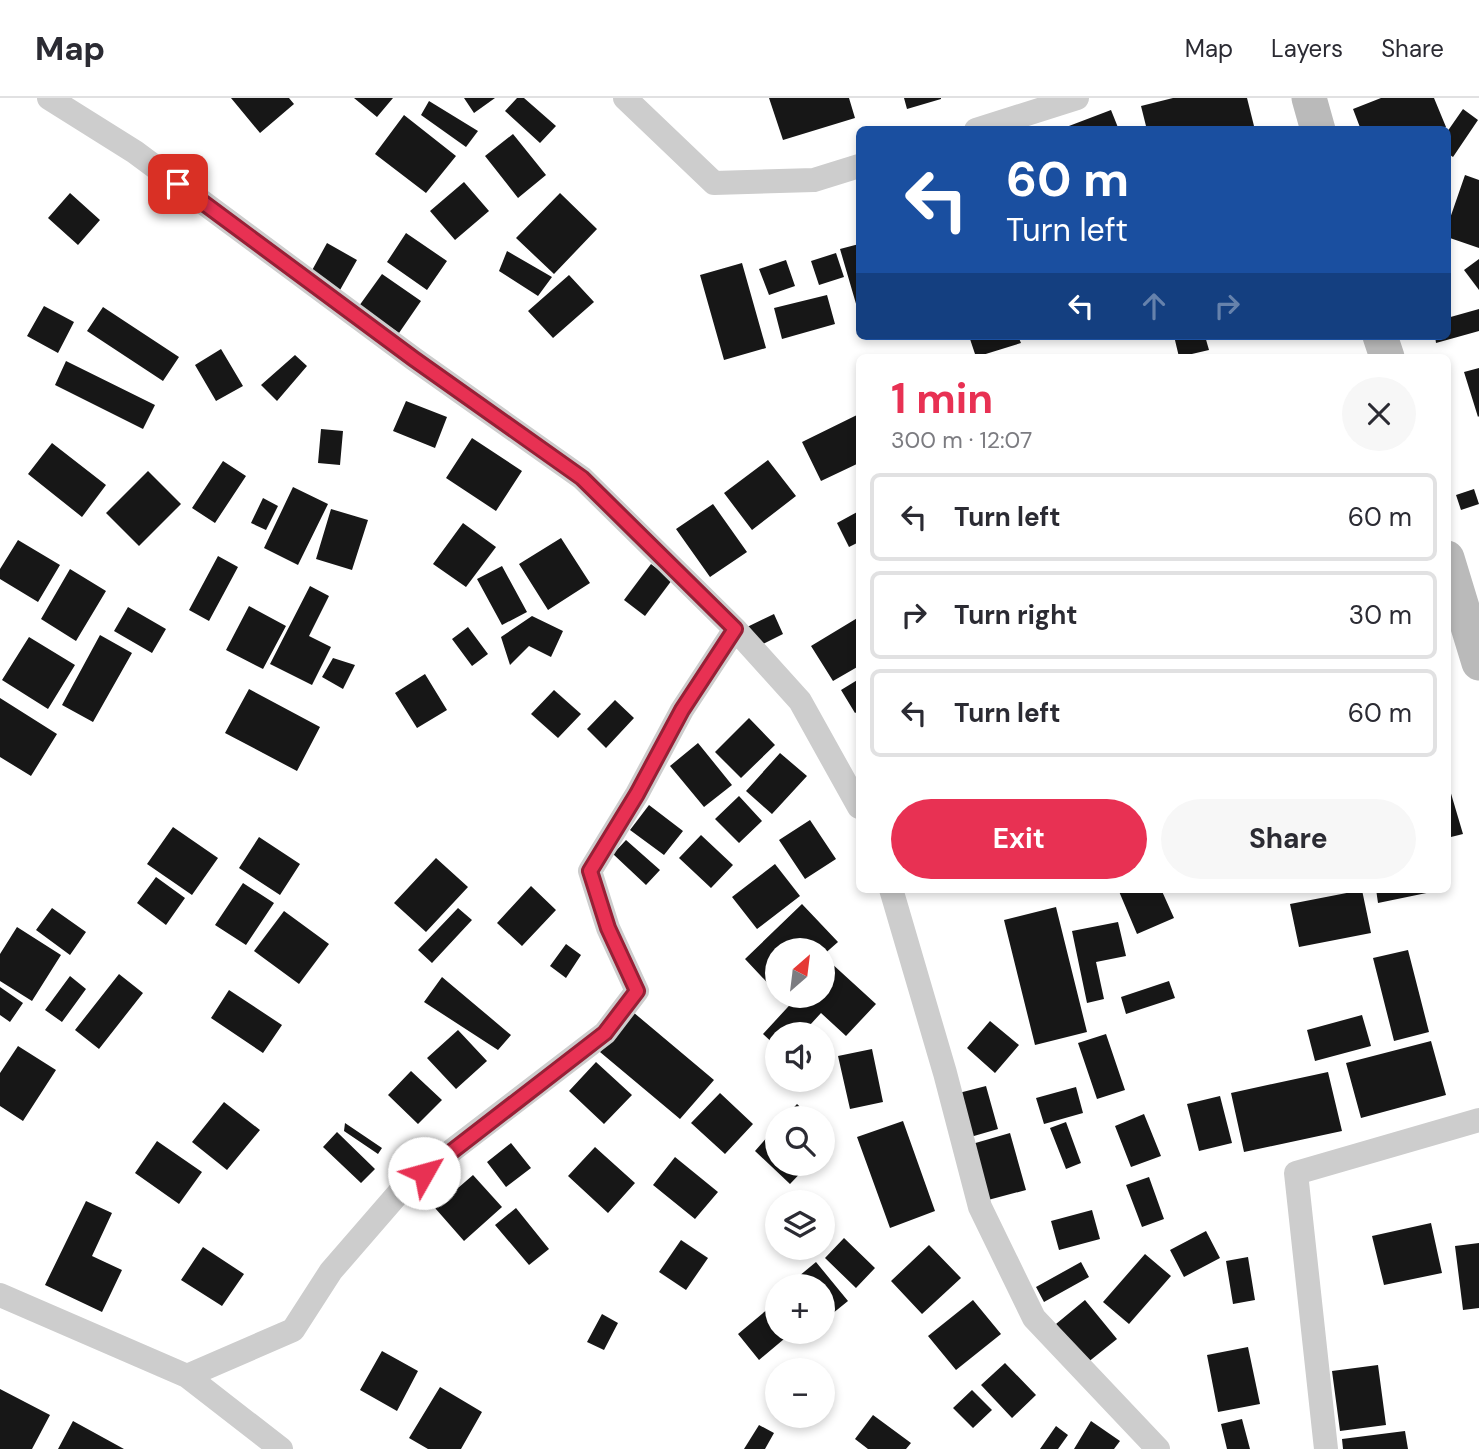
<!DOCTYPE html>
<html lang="en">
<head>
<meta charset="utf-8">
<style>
  :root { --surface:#fff; --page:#f7f7f7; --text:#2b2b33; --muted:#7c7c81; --line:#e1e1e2; --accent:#e83153 }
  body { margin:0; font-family:"DM Sans",sans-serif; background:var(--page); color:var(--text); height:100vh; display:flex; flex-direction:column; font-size:26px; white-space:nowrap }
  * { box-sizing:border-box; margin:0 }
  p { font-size:23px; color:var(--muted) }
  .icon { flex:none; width:38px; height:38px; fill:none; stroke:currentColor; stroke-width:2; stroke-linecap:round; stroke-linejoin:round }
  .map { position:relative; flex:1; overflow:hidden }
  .side { position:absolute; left:856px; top:256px; width:595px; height:539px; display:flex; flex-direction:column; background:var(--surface); border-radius:10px; box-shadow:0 4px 10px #0003 }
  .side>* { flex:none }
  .banner { position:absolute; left:856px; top:28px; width:595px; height:214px; border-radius:10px; box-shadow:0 4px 10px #0003; background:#1a4fa0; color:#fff; overflow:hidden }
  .needle { width:46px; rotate:28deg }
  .tools { position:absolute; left:765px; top:840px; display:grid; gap:14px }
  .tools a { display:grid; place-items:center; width:70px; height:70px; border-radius:50%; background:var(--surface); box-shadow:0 4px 10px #0003; font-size:35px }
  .pin { position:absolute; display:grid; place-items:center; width:60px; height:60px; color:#fff; margin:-30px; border-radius:14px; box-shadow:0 4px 10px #0006 }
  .me { position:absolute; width:77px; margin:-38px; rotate:52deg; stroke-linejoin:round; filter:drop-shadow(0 0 5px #0008) }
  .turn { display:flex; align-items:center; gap:24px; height:147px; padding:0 35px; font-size:32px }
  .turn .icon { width:91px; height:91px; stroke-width:2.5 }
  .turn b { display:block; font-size:49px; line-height:60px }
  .lanes { display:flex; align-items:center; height:66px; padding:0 35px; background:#0003; justify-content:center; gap:35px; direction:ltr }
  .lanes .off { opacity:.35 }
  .round { display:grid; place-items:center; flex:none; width:74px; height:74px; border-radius:37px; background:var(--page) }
  .headline { display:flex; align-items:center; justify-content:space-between; height:119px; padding:0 35px }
  h1 { font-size:42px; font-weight:700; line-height:52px; color:var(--accent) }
  .button { display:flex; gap:14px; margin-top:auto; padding:14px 35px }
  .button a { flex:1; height:80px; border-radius:42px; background:var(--accent); color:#fff; font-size:28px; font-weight:700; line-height:80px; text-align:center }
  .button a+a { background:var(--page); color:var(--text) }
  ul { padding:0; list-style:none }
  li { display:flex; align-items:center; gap:21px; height:88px; margin:0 14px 10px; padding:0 21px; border:4px solid var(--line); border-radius:10px }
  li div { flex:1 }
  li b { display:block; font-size:26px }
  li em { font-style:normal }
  header { display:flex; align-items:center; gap:42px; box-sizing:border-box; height:98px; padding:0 35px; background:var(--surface); border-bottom:2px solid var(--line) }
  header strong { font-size:33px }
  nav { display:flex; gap:38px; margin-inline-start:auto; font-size:24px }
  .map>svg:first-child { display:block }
  .building { fill:#171717 }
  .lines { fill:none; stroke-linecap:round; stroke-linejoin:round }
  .minor { stroke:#cdcdcd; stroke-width:24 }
  .secondary { stroke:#bababa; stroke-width:35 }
  .route-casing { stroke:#972036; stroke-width:18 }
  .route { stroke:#e83153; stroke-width:12 }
</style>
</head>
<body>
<header>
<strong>Map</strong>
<nav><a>Map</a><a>Layers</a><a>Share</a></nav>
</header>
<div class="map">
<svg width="1479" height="1351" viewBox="0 0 1479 1351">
  <rect width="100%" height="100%" fill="#fff"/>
  <path class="building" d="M 231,0 L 289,0 L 294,6 L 260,35 Z
    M 354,0 L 393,0 L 377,19 Z
    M 464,0 L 495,0 L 474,15 Z
    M 517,0 L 524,0 L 556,28 L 540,45 L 505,13 Z
    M 769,0 L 849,0 L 855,20 L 783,42 Z
    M 904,0 L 941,0 L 941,1 L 907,11 Z
    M 1173,0 L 1247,0 L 1255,32 L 1147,32 L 1141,8 Z
    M 1381,0 L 1434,0 L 1446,29 L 1440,32 L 1361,32 L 1353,11 Z
    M 429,3 L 478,33 L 466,49 L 421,17 Z
    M 1463,11 L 1478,22 L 1453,59 L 1447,55 L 1447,34 Z
    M 1111,12 L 1119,32 L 1061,32 L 1061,31 Z
    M 404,17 L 456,58 L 426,95 L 375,56 Z
    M 513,36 L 546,77 L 518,100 L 485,58 Z
    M 1465,77 L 1479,82 L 1479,150 L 1447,139 L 1447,129 Z
    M 464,84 L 489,113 L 455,142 L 430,113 Z
    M 70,95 L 100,122 L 78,147 L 48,120 Z
    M 560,95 L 597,131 L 554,176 L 516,140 Z
    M 406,135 L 447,163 L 427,192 L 387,164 Z
    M 327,145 L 357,162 L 340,192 L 310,176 Z
    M 859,146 L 859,216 L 840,151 Z
    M 507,153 L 552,179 L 538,198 L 499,173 Z
    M 836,155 L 844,179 L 819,187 L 811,163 Z
    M 1479,161 L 1479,192 L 1464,172 Z
    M 786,162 L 795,188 L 769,197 L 759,171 Z
    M 742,165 L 766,250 L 724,262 L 700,177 Z
    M 382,176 L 421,203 L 399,235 L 359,208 Z
    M 569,177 L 594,204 L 553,240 L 528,213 Z
    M 827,197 L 835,226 L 782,241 L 774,210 Z
    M 44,208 L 74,224 L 58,255 L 27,238 Z
    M 103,209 L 179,259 L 163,283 L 87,233 Z
    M 1479,211 L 1479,233 L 1436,245 L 1435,238 L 1447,238 L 1447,220 Z
    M 969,238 L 1018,238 L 1021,245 L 976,259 Z
    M 1174,238 L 1205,238 L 1209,252 L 1179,259 Z
    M 221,251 L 243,288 L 216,303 L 195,267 Z
    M 295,257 L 307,268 L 277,303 L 261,287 Z
    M 66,263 L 155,307 L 143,331 L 55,287 Z
    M 1479,270 L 1479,318 L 1478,319 L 1464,274 Z
    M 406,303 L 447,319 L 435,350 L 393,333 Z
    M 859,316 L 859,365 L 821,383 L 802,344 Z
    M 321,331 L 343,333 L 340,367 L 318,365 Z
    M 472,340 L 522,373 L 496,413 L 446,380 Z
    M 52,345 L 106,387 L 82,419 L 28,376 Z
    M 768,362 L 796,398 L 752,432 L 724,395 Z
    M 223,363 L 246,378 L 215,425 L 192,410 Z
    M 148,373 L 181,406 L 139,448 L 106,415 Z
    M 293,389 L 328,406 L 298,467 L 264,450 Z
    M 1474,391 L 1479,406 L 1461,412 L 1456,397 Z
    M 263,400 L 278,408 L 266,432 L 251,425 Z
    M 713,406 L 747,454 L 710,479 L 676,431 Z
    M 331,411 L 368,422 L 352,472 L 316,461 Z
    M 859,413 L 859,444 L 849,449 L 837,425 Z
    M 463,425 L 496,449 L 466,489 L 433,466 Z
    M 561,440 L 590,485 L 548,512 L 519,466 Z
    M 18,442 L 60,467 L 38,504 L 0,481 L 0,471 Z
    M 218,458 L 238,469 L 209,523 L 189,512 Z
    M 651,466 L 672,482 L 645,518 L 624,502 Z
    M 502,468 L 527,514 L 502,527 L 477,481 Z
    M 70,471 L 106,493 L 76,543 L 41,521 Z
    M 310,488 L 329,498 L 309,538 L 331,549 L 312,587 L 270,566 Z
    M 249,508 L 286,528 L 263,571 L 226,552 Z
    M 128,509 L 166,531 L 152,555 L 114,533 Z
    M 774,516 L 783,536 L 755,550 L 745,530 Z
    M 532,518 L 563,533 L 551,559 L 529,548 L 510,567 L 501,539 Z
    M 859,519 L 859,568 L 833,583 L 811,548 Z
    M 468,529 L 488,556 L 472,568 L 452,541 Z
    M 100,537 L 132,555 L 93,624 L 62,607 Z
    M 29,539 L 75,567 L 48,611 L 2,582 Z
    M 333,560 L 355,567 L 343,591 L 322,579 Z
    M 425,576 L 447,612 L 417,630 L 395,595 Z
    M 859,581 L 859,613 L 855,615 L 841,592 Z
    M 249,591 L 320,629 L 297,673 L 225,635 Z
    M 554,592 L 581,616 L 558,640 L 531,616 Z
    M 0,600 L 57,636 L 31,678 L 0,659 Z
    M 615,602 L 634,620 L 606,650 L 587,631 Z
    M 749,620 L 775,647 L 741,680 L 715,654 Z
    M 698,645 L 732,687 L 704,709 L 670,668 Z
    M 780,655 L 807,678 L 772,716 L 746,693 Z
    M 1447,682 L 1463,736 L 1447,740 Z
    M 739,698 L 762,723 L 739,745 L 715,721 Z
    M 649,707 L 683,733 L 664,757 L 630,732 Z
    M 810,722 L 836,761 L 805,781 L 779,742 Z
    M 173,729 L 218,760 L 192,797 L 147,766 Z
    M 701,737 L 733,767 L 711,790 L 679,760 Z
    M 259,739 L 300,766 L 280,797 L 239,770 Z
    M 626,742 L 660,772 L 646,787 L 613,756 Z
    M 436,760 L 468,789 L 426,834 L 394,805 Z
    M 775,766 L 800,798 L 757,831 L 732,799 Z
    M 156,779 L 185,800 L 166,827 L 137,805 Z
    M 243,785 L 274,805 L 246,847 L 215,827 Z
    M 531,788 L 556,812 L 522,848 L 497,825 Z
    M 1118,791 L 1161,791 L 1174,820 L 1137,836 Z
    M 1376,791 L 1441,791 L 1441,792 L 1378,805 Z
    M 1362,792 L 1371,835 L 1299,849 L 1290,806 Z
    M 802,806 L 838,844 L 822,858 L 822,852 L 777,852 L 777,895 L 745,861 Z
    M 1056,809 L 1087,934 L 1035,947 L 1004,822 Z
    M 52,810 L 86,834 L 70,857 L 36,832 Z
    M 458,810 L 472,822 L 432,865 L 418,852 Z
    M 284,813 L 329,846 L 299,886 L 254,853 Z
    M 1118,824 L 1126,858 L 1096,864 L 1104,901 L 1087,905 L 1072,833 Z
    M 17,829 L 61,857 L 32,903 L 0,883 L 0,856 Z
    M 566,846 L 581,857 L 566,880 L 550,868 Z
    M 1408,852 L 1429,934 L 1394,943 L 1373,860 Z
    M 830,864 L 876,906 L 846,938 L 821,915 L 810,927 L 820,936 L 777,936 L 777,949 L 763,936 L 798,898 L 822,898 L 822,872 Z
    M 119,876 L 143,895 L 99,951 L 75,932 Z
    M 70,878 L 86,891 L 62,924 L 45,912 Z
    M 442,879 L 511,937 L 498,952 L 424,904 Z
    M 1169,883 L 1175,900 L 1126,916 L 1121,899 Z
    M 0,889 L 23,905 L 10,924 L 0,917 Z
    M 229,892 L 282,927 L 263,955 L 211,920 Z
    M 633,914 L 714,982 L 680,1021 L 600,954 Z
    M 1362,917 L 1371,948 L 1315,963 L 1307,932 Z
    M 990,923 L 1019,947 L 995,975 L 967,950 Z
    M 458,932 L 487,963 L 456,991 L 427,960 Z
    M 1106,936 L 1125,992 L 1097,1001 L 1078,945 Z
    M 1431,943 L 1446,997 L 1361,1020 L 1346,965 Z
    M 18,948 L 56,972 L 23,1023 L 0,1008 L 0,975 Z
    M 872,951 L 883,1004 L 850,1011 L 838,958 Z
    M 596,964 L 632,997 L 604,1026 L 569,993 Z
    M 411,973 L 442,1002 L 418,1026 L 388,997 Z
    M 1328,974 L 1342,1033 L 1244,1054 L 1231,995 Z
    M 986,988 L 998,1031 L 967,1040 L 955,996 Z
    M 1076,989 L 1083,1015 L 1044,1026 L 1036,1000 Z
    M 720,995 L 753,1026 L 725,1056 L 691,1025 Z
    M 1220,998 L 1232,1045 L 1199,1053 L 1187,1006 Z
    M 224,1004 L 260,1032 L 227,1072 L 192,1044 Z
    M 797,1006 L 812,1020 L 784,1020 Z
    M 1144,1016 L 1161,1058 L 1131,1069 L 1115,1028 Z
    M 903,1023 L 935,1113 L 890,1130 L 857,1039 Z
    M 1066,1024 L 1081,1065 L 1066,1071 L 1050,1030 Z
    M 345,1025 L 382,1050 L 378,1056 L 344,1033 Z
    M 777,1028 L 777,1066 L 809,1066 L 790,1086 L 755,1053 Z
    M 337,1034 L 375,1071 L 361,1085 L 323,1049 Z
    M 1010,1035 L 1026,1092 L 988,1102 L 972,1046 Z
    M 157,1043 L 202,1074 L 179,1106 L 135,1075 Z
    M 511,1045 L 531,1070 L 506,1089 L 487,1064 Z
    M 595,1049 L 635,1085 L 608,1115 L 568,1078 Z
    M 675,1059 L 718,1094 L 695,1121 L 653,1087 Z
    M 473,1077 L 502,1109 L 464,1143 L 435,1110 Z
    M 1149,1079 L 1164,1121 L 1142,1129 L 1126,1087 Z
    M 86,1103 L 112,1115 L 92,1158 L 122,1172 L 102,1214 L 45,1187 Z
    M 516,1110 L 549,1151 L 529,1167 L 495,1127 Z
    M 1092,1112 L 1100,1141 L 1059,1152 L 1051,1123 Z
    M 1431,1125 L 1442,1175 L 1384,1187 L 1372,1138 Z
    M 1206,1133 L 1220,1160 L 1184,1179 L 1170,1152 Z
    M 844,1140 L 875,1170 L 856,1190 L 825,1160 Z
    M 681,1142 L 708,1160 L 686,1192 L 659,1174 Z
    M 1479,1145 L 1479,1210 L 1463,1212 L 1455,1148 Z
    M 929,1147 L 961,1180 L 922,1216 L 891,1183 Z
    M 203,1149 L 244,1176 L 222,1208 L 181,1182 Z
    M 1145,1156 L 1171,1178 L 1129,1226 L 1103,1204 Z
    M 1248,1159 L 1255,1202 L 1233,1206 L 1226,1163 Z
    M 816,1164 L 848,1203 L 822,1224 L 822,1188 L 787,1188 Z
    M 1081,1164 L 1089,1179 L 1044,1204 L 1036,1189 Z
    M 973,1202 L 1001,1236 L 956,1272 L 928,1238 Z
    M 1085,1202 L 1117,1241 L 1087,1265 L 1056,1226 Z
    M 769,1210 L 777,1220 L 777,1234 L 789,1234 L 790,1236 L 759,1262 L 738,1236 Z
    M 602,1216 L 618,1225 L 604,1252 L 587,1244 Z
    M 1248,1249 L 1260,1306 L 1218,1314 L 1207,1257 Z
    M 382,1253 L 418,1273 L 397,1313 L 360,1292 Z
    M 1005,1265 L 1036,1297 L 1012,1320 L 981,1287 Z
    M 1378,1267 L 1386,1327 L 1340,1333 L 1332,1273 Z
    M 440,1289 L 482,1314 L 461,1351 L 428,1351 L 409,1340 Z
    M 0,1291 L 50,1317 L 32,1351 L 0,1351 Z
    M 972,1292 L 992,1312 L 973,1330 L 953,1310 Z
    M 873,1317 L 911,1345 L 906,1351 L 868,1351 L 855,1341 Z
    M 1242,1321 L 1250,1351 L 1227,1351 L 1221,1326 Z
    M 73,1323 L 124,1351 L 58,1351 Z
    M 1091,1323 L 1120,1343 L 1114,1351 L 1074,1351 Z
    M 759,1327 L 774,1335 L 765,1351 L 744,1351 Z
    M 1056,1328 L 1068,1337 L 1058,1351 L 1040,1351 Z
    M 1405,1333 L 1408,1351 L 1343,1351 L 1342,1341 Z"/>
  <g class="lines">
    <path class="minor" d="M 49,0 L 135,54 L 414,261 L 582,380 L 735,531 L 800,603 L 859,709
      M 625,0 L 714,85 L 814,82 L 859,68
      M 976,32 L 1077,0
      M 891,791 L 945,975 L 980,1109 L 1034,1220 L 1158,1351
      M 0,1197 L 187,1278 L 293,1232 L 331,1173 L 403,1090 L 605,935 L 637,893 L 608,830 L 590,773 L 637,696 L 682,612 L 735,531
      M 187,1278 L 281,1351
      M 1326,1351 L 1296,1075 L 1479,1022"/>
    <path class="secondary" d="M 1309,0 L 1318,32
      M 1380,238 L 1387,259
      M 1447,460 L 1479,565"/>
  </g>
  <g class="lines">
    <defs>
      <path id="route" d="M 178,86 L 414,261 L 582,380 L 735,531 L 682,612 L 637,696 L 590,773 L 608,830 L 637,893 L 605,935 L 424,1075"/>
    </defs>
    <use href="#route" class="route-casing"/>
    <use href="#route" class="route"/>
  </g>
</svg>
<div class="tools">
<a><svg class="needle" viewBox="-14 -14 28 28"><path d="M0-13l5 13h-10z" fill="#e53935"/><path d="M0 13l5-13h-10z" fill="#7c7c81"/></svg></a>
<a><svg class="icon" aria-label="sound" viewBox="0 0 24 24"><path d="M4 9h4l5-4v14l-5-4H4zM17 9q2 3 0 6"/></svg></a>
<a><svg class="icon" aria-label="search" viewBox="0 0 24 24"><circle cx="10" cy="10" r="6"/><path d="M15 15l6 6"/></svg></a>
<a><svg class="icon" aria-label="layers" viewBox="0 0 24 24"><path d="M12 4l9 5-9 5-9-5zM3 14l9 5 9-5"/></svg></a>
<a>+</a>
<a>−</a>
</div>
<div class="pin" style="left:178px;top:86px;background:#d93025"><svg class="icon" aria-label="arrive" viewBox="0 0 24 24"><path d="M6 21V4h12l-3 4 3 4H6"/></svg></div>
<svg class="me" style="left:424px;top:1075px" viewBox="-20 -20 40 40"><circle r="19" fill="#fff"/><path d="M0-13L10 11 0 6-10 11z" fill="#e83153"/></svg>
<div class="banner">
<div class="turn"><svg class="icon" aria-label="left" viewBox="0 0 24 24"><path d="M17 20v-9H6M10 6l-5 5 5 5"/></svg><div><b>60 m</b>Turn left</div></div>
<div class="lanes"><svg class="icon" aria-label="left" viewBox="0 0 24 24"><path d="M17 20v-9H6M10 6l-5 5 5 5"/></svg><svg class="icon off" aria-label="ahead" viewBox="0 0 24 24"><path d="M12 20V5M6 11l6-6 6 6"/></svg><svg class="icon off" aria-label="right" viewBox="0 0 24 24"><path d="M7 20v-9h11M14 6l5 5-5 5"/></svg></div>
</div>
<section class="side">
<div class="headline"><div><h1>1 min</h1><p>300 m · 12:07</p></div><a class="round"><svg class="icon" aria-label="close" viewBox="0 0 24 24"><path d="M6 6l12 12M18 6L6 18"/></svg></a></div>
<ul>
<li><svg class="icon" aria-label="left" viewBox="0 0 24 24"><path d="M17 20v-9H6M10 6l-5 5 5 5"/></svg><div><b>Turn left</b></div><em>60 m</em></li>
<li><svg class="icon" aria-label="right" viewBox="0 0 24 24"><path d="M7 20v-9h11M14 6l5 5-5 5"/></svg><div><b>Turn right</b></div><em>30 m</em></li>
<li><svg class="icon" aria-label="left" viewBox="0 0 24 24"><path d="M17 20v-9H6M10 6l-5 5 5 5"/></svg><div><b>Turn left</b></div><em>60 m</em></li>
</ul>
<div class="button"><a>Exit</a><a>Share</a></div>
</section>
</div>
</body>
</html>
